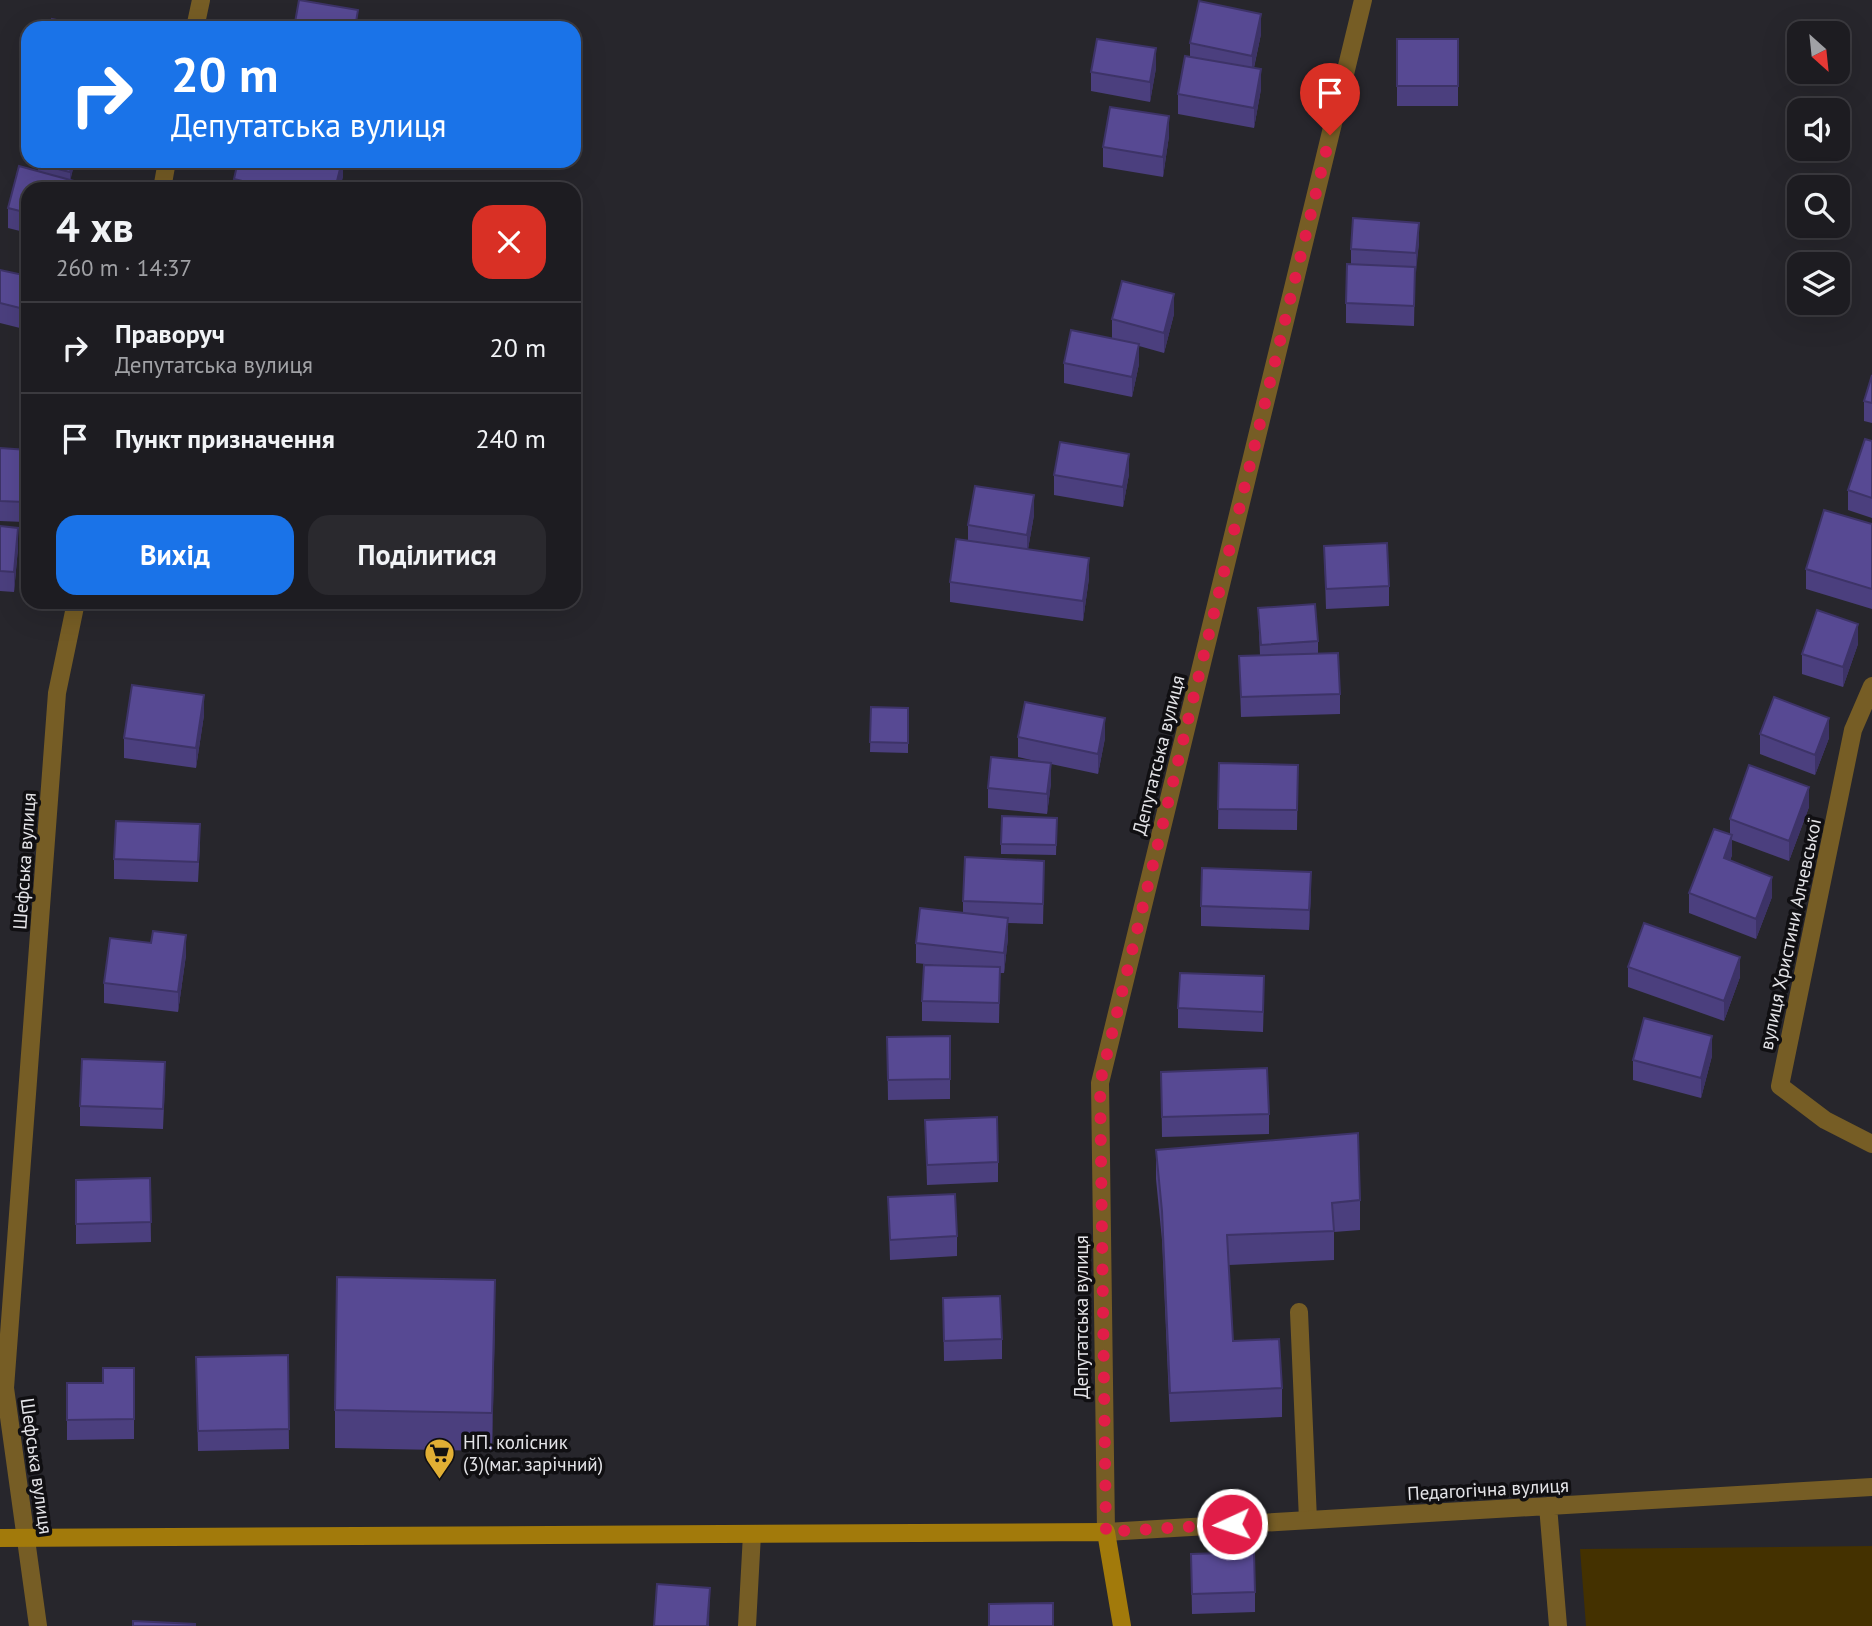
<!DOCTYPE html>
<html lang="uk">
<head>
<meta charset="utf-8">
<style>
  :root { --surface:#1d1c21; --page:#2a292e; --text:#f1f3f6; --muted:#a0a1a5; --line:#3b3a3f; --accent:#1a73e8 }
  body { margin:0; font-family:"PT Sans",sans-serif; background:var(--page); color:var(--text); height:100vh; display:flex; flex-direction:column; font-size:26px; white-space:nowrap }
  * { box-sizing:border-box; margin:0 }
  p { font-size:23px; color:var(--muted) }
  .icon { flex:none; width:38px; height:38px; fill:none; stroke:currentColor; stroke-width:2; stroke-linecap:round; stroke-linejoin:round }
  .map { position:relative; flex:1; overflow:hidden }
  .sheet { position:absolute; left:21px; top:182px; width:560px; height:427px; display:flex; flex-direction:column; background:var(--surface); border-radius:21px; box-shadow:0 7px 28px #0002,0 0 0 2px var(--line) }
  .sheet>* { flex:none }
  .top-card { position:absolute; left:21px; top:21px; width:560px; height:147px; border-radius:21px; box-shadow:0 7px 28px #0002,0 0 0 2px var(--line); background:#1a73e8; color:#fff; overflow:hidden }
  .needle { width:46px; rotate:153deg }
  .tools { position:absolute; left:1787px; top:21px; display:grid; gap:14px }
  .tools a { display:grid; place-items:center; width:63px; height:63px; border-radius:14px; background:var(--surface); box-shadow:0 7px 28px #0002,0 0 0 2px var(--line); font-size:35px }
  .pin { position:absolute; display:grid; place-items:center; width:60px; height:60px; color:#fff; margin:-72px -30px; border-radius:50% 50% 50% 0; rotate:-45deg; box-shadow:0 0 7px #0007 }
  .pin .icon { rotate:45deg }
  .me { position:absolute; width:77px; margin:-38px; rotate:267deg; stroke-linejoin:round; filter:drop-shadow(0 0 5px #0008) }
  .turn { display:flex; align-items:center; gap:24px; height:147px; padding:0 35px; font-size:32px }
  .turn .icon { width:91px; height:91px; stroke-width:2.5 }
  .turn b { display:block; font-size:49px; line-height:60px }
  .round { display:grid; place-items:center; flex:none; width:74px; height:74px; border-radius:21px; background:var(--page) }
  .head { display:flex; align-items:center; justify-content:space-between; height:119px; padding:0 35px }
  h1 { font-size:42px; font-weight:700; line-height:52px }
  .cta { display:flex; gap:14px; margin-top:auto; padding:14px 35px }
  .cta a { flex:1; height:80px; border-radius:21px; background:var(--accent); color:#fff; font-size:28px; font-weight:700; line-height:80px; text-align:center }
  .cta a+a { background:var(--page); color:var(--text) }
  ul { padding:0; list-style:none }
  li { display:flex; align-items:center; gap:21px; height:91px; padding:0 35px; border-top:2px solid var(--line) }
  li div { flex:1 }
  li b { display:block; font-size:26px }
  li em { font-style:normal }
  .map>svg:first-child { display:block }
  .green { fill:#443100 }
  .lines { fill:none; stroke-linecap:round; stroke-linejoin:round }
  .lane { stroke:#765d25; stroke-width:18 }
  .street { stroke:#765d25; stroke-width:18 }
  .secondary { stroke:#a27a0b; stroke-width:18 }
  .wall { fill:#4b3f7e }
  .shaded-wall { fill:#3d3367 }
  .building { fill:#574993; stroke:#3d3367; stroke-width:2 }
  .route { stroke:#e11d48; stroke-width:12; stroke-dasharray:0 21.6 }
  .labels { text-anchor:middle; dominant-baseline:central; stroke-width:7; stroke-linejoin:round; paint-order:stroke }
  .street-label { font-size:19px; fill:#e4e4e8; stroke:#100f12 }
  .poi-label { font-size:19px; fill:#e4e4e8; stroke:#100f12; text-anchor:start }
</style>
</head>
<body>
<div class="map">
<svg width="1872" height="1626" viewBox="0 0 1872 1626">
  <rect width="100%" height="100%" fill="#27262c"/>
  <path class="green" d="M 1872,1546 L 1872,1626 L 1586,1626 L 1580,1549 Z"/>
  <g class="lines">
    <path class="lane" d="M 1299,1312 L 1308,1520"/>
    <path class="street" d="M 1363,0 L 1100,1083 L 1106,1532 L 1872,1487
      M 195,28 L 201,0
      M 162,189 L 167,161
      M 1872,686 L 1853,730 L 1780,1086 L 1825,1120 L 1872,1144
      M 1548,1506 L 1558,1626
      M 38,1626 L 5,1388 L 57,693 L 76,602
      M 747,1626 L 752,1534"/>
    <path class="secondary" d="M 0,1538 L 1106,1532 L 1122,1626"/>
  </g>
  <path class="wall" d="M 1261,34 L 1254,68 L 1261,89 L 1254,128 L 1178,114 L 1178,94 L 1190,57 L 1190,43 Z
    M 1397,39 L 1458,39 L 1458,106 L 1397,106 Z
    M 1156,68 L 1150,102 L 1091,91 L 1091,72 Z
    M 1169,136 L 1163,177 L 1103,167 L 1103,147 Z
    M 75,161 L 70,180 L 74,189 L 28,189 L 28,233 L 8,228 L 8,208 L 38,171 L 38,164 Z
    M 343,161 L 343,176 L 340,189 L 234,189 L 234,179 Z
    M 1419,243 L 1415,273 L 1414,326 L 1346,323 L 1346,303 L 1351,265 L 1351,249 Z
    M 0,270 L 28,276 L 28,330 L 0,323 Z
    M 1174,314 L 1164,353 L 1139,346 L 1139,364 L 1132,397 L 1064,383 L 1064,363 L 1112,338 L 1112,319 Z
    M 1872,375 L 1872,423 L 1864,421 L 1864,401 Z
    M 1872,441 L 1872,518 L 1848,510 L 1848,490 Z
    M 0,448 L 28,470 L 24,522 L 0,521 Z
    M 1129,474 L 1123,507 L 1054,495 L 1054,475 Z
    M 1034,515 L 1028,549 L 1089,578 L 1083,621 L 950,602 L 950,582 L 968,541 L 968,525 Z
    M 1872,524 L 1872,609 L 1806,589 L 1806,569 Z
    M 0,526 L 18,548 L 14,592 L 0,591 Z
    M 1324,546 L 1389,586 L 1389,606 L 1326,609 Z
    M 1258,608 L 1318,641 L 1318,654 L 1340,694 L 1340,714 L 1241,717 L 1239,656 L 1260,655 Z
    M 1858,644 L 1843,687 L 1802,674 L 1802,654 Z
    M 871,707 L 908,708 L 908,753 L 870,752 Z
    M 204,715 L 196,768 L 124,758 L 124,738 Z
    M 1760,734 L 1829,738 L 1815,775 L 1760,754 Z
    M 1018,737 L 1105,738 L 1098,774 L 1051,764 L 1051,783 L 1047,814 L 988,808 L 988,788 L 1040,762 L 1018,757 Z
    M 1219,763 L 1298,765 L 1297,830 L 1218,829 Z
    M 1809,807 L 1789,861 L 1732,840 L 1732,855 L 1730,861 L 1772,897 L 1756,939 L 1689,913 L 1689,893 L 1730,835 L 1730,819 Z
    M 1057,818 L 1056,855 L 1001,854 L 1001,844 Z
    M 200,844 L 198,882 L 114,879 L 114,859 Z
    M 1044,880 L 1043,924 L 1008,923 L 1008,938 L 1004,973 L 1000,973 L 999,1023 L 922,1021 L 922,1001 L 934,965 L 916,963 L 916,943 L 963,913 L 963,901 Z
    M 1311,892 L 1309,930 L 1201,926 L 1201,906 Z
    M 151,943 L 186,955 L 178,1012 L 104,1003 L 104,983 Z
    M 1628,967 L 1740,977 L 1724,1021 L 1628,987 Z
    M 1264,996 L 1263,1032 L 1178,1028 L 1178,1008 Z
    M 950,1036 L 950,1099 L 888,1100 L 887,1037 Z
    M 1712,1056 L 1701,1098 L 1633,1080 L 1633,1060 Z
    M 1161,1072 L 1269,1114 L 1269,1134 L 1162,1137 Z
    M 165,1082 L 163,1129 L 80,1126 L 80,1106 Z
    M 925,1120 L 998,1162 L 998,1182 L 927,1185 Z
    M 1156,1150 L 1360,1200 L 1360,1230 L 1334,1232 L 1334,1260 L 1229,1265 L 1233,1341 L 1282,1388 L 1282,1417 L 1170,1422 L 1162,1240 L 1156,1179 Z
    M 150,1178 L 151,1242 L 76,1244 L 76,1180 Z
    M 888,1197 L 957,1236 L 957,1256 L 890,1260 Z
    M 943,1298 L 1002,1339 L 1002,1359 L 944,1361 Z
    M 495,1318 L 492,1451 L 335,1448 L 335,1410 Z
    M 288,1355 L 289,1449 L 198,1451 L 196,1357 Z
    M 134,1368 L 134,1439 L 67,1440 L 67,1383 L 103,1383 Z
    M 1191,1554 L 1255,1592 L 1255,1612 L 1192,1614 Z"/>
  <path class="shaded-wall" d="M 1261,14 L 1261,34 L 1252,76 L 1252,56 Z
    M 1156,48 L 1156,68 L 1150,102 L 1150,82 Z
    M 1261,69 L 1261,89 L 1254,128 L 1254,108 Z
    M 1169,116 L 1169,136 L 1163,177 L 1163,157 Z
    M 73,161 L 75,161 L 70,182 L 70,172 Z
    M 342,161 L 343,161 L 343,176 L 340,189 L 335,189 Z
    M 1419,223 L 1419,243 L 1416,273 L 1416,253 Z
    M 1174,294 L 1174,314 L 1164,353 L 1164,333 Z
    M 1139,344 L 1139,364 L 1132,397 L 1132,377 Z
    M 28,450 L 28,470 L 24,522 L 24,502 Z
    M 1129,454 L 1129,474 L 1123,507 L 1123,487 Z
    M 1034,495 L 1034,515 L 1027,555 L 1027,535 Z
    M 18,528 L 18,548 L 14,592 L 14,572 Z
    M 1089,558 L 1089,578 L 1083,621 L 1083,601 Z
    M 1858,624 L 1858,644 L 1843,687 L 1843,667 Z
    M 204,695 L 204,715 L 196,768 L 196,748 Z
    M 1105,718 L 1105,738 L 1098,774 L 1098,754 Z
    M 1829,718 L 1829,738 L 1815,775 L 1815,755 Z
    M 1051,763 L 1051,783 L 1047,814 L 1047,794 Z
    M 1809,787 L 1809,807 L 1789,861 L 1789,841 Z
    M 1732,835 L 1732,855 L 1724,878 L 1724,858 Z
    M 1311,872 L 1311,892 L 1309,930 L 1309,910 Z
    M 1772,877 L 1772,897 L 1756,939 L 1756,919 Z
    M 1008,918 L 1008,938 L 1004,973 L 1004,953 Z
    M 186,935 L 186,955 L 178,1012 L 178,992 Z
    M 1740,957 L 1740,977 L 1724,1021 L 1724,1001 Z
    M 1712,1036 L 1712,1056 L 1701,1098 L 1701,1078 Z
    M 495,1280 L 495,1318 L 492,1451 L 492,1413 Z
    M 710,1588 L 709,1626 L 707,1626 Z"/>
  <path class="building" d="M 299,0 L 358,10 L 355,28 L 294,28 Z
    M 1199,1 L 1261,14 L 1252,56 L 1190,43 Z
    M 52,19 L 94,28 L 51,28 Z
    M 1097,39 L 1156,48 L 1150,82 L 1091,72 Z
    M 1397,39 L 1458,39 L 1458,86 L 1397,86 Z
    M 1185,56 L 1261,69 L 1254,108 L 1178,94 Z
    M 1110,107 L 1169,116 L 1163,157 L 1103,147 Z
    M 39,161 L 73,161 L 70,172 L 38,164 Z
    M 238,161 L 342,161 L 335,189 L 276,189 L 234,179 Z
    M 19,166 L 74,181 L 72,189 L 28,189 L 28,213 L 8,208 Z
    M 1353,218 L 1419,223 L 1416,253 L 1351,249 Z
    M 1347,264 L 1415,267 L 1414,306 L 1346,303 Z
    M 0,270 L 28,276 L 28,310 L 0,303 Z
    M 1122,281 L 1174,294 L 1164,333 L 1112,319 Z
    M 1071,330 L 1139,344 L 1132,377 L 1064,363 Z
    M 1872,375 L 1872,403 L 1864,401 Z
    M 1865,439 L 1872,441 L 1872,498 L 1848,490 Z
    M 1060,442 L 1129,454 L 1123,487 L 1054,475 Z
    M 0,448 L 28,450 L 24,502 L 0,501 Z
    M 975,486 L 1034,495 L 1027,535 L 968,525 Z
    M 1824,510 L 1872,524 L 1872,589 L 1806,569 Z
    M 0,526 L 18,528 L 14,572 L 0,571 Z
    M 956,539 L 1089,558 L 1083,601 L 950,582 Z
    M 1387,543 L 1389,586 L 1326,589 L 1324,546 Z
    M 1315,604 L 1318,641 L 1261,645 L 1258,608 Z
    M 1817,610 L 1858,624 L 1843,667 L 1802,654 Z
    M 1338,653 L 1340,694 L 1241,697 L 1239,656 Z
    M 132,685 L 204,695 L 196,748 L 124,738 Z
    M 1774,697 L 1829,718 L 1815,755 L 1760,734 Z
    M 1025,702 L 1105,718 L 1098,754 L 1018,737 Z
    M 871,707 L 908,708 L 908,743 L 870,742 Z
    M 991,757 L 1051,763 L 1047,794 L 988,788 Z
    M 1219,763 L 1298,765 L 1297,810 L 1218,809 Z
    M 1749,765 L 1809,787 L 1789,841 L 1730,819 Z
    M 1002,816 L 1057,818 L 1056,845 L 1001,844 Z
    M 116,821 L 200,824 L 198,862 L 114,859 Z
    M 1714,829 L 1732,835 L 1724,858 L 1772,877 L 1756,919 L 1689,893 Z
    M 965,857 L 1044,861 L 1043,904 L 963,901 Z
    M 1202,868 L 1311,872 L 1309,910 L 1201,906 Z
    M 920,908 L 1008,918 L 1004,953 L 916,943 Z
    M 1644,923 L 1740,957 L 1724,1001 L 1628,967 Z
    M 153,931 L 186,935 L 178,992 L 104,983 L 110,938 L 151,943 Z
    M 924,965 L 1000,967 L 999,1003 L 922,1001 Z
    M 1180,973 L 1264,976 L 1263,1012 L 1178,1008 Z
    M 1644,1018 L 1712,1036 L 1701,1078 L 1633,1060 Z
    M 950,1036 L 950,1079 L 888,1080 L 887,1037 Z
    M 82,1059 L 165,1062 L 163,1109 L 80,1106 Z
    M 1267,1068 L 1269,1114 L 1162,1117 L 1161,1072 Z
    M 997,1117 L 998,1162 L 927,1165 L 925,1120 Z
    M 1358,1133 L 1360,1200 L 1332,1203 L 1334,1231 L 1227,1235 L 1233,1341 L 1279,1339 L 1282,1388 L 1170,1393 L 1162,1211 L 1156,1150 Z
    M 150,1178 L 151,1222 L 76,1224 L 76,1180 Z
    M 955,1194 L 957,1236 L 890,1240 L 888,1197 Z
    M 337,1277 L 495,1280 L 492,1413 L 335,1410 Z
    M 1000,1296 L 1002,1339 L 944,1341 L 943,1298 Z
    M 288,1355 L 289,1429 L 198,1431 L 196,1357 Z
    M 103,1368 L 134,1368 L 134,1419 L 67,1420 L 67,1383 L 103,1383 Z
    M 1254,1552 L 1255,1592 L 1192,1594 L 1191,1554 Z
    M 657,1584 L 710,1588 L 707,1626 L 654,1626 Z
    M 1053,1603 L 1053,1626 L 989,1626 L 989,1604 Z
    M 133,1621 L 195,1624 L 195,1626 L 133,1626 Z"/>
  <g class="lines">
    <path class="route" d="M 1232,1524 L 1106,1532 L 1100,1083 L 1330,135"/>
  </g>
  <defs>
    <symbol id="supermarket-pin" viewBox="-11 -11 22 30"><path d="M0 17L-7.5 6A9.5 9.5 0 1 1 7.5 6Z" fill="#e1af34" stroke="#100f12"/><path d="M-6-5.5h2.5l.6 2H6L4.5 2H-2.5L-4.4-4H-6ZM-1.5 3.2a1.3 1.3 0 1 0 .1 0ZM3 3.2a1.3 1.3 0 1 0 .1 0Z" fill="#111"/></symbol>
  </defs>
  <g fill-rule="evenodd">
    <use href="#supermarket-pin" x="422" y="1436" width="35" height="47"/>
  </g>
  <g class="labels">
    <g class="street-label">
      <text transform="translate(1158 755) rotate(-76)">Депутатська вулиця</text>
      <text transform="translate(24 861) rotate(-86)">Шефська вулиця</text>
      <text transform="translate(1790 934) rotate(-78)">вулиця Христини Алчевської</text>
      <text transform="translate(1081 1317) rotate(-90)">Депутатська вулиця</text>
      <text transform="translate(37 1466) rotate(82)">Шефська вулиця</text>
      <text transform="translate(1488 1489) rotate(-3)">Педагогічна вулиця</text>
    </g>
    <g class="poi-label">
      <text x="463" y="1442">НП. колісник<tspan x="463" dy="22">(3)(маг. зарічний)</tspan></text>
    </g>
  </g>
</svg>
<div class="tools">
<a><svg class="needle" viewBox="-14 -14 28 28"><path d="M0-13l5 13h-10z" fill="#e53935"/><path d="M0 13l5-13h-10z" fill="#a0a1a5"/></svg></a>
<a><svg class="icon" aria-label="sound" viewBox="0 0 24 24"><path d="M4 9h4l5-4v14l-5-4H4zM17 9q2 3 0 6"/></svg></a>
<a><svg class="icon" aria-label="search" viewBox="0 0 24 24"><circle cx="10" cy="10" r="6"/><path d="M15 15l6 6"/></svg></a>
<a><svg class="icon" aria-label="layers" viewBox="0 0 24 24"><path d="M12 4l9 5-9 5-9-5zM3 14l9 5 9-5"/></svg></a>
</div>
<div class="pin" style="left:1330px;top:135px;background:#d93025"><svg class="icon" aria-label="arrive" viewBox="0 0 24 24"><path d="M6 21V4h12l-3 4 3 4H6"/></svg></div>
<svg class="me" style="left:1232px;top:1524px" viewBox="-20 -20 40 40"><circle r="17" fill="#e11d48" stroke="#fff" stroke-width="3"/><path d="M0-11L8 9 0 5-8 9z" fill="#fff"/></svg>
<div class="top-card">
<div class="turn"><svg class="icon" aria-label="right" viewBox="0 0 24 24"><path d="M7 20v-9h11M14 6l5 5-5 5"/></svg><div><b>20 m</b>Депутатська вулиця</div></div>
</div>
<section class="sheet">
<div class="head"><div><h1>4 хв</h1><p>260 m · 14:37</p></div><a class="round" style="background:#d93025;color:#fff"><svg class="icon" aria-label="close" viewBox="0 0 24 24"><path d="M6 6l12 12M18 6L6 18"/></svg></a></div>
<ul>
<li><svg class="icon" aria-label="right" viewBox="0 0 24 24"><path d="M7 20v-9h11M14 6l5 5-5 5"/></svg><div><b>Праворуч</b><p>Депутатська вулиця</p></div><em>20 m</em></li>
<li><svg class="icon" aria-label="arrive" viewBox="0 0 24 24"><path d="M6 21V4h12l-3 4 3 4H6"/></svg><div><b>Пункт призначення</b></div><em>240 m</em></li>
</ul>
<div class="cta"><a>Вихід</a><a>Поділитися</a></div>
</section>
</div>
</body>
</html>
